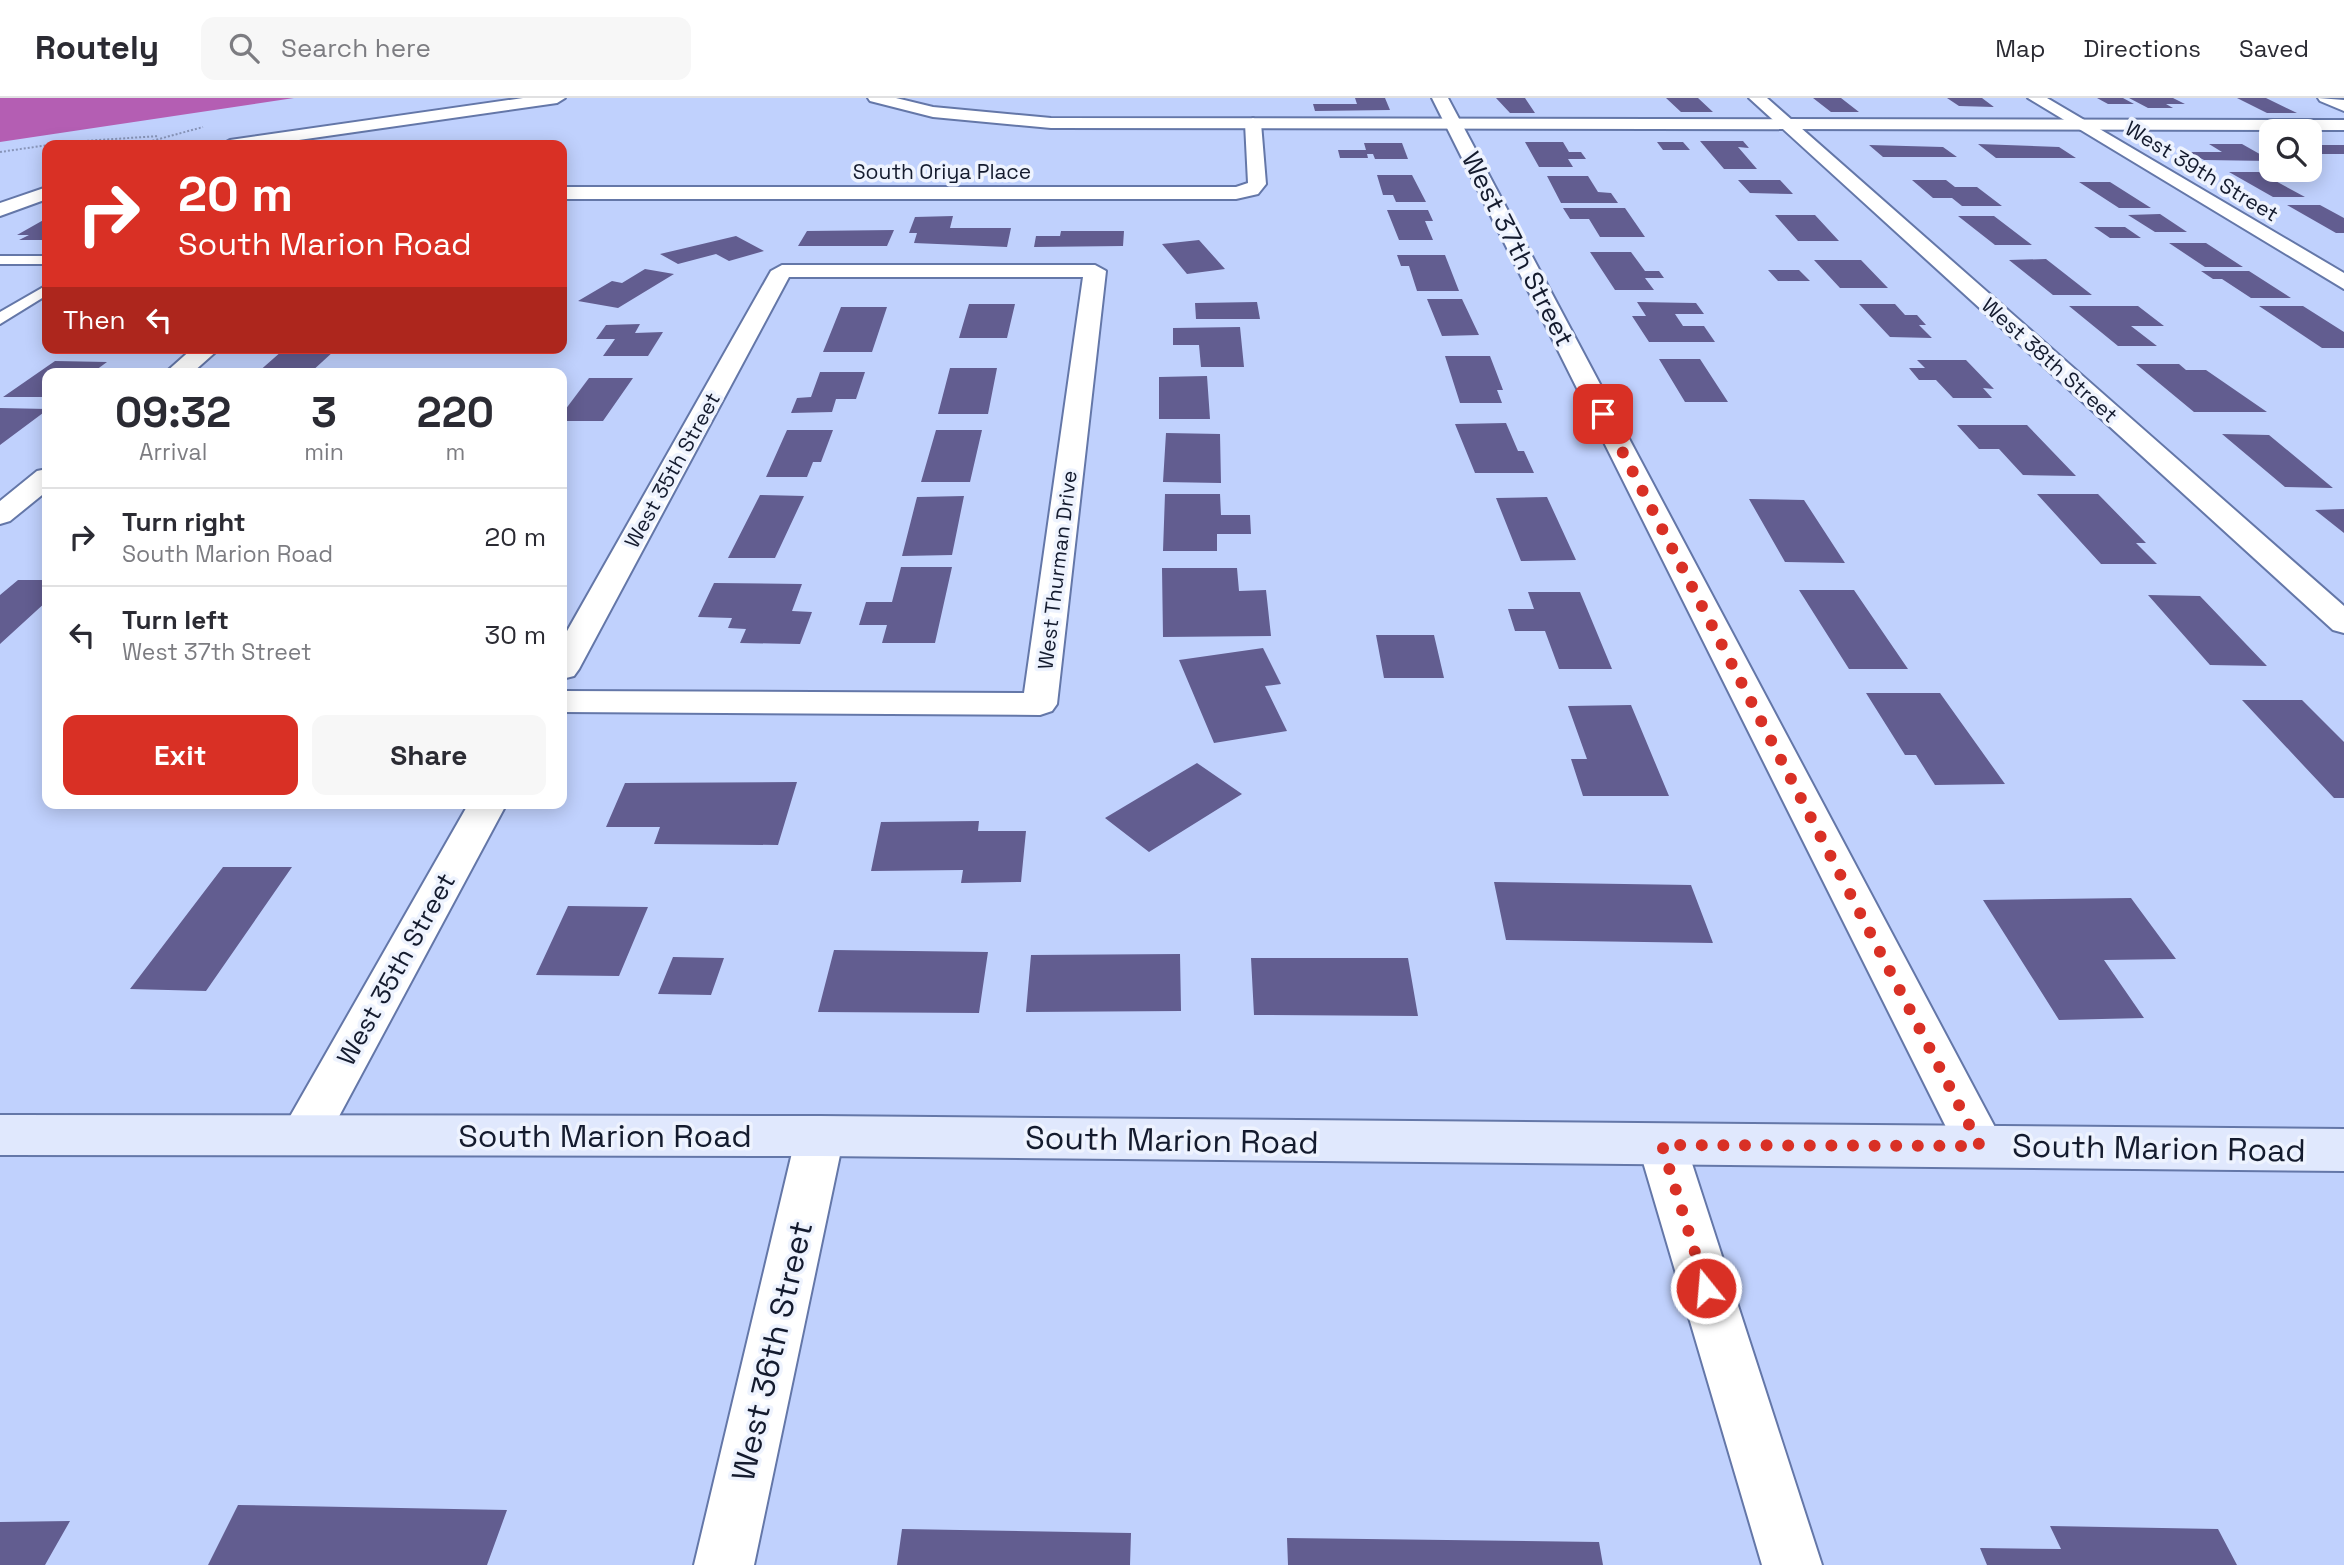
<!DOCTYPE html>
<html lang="en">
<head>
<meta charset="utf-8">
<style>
  :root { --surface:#fff; --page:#f7f7f7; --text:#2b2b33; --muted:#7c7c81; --line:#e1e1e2; --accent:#d93025 }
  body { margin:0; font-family:"Space Grotesk",sans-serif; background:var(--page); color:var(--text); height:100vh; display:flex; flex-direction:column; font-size:26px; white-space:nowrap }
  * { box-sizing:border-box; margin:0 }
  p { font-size:23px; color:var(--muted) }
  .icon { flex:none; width:38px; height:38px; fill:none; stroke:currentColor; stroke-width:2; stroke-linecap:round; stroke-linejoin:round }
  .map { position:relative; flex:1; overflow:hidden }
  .side { position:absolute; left:42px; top:270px; width:525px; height:441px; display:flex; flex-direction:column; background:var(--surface); border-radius:14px; box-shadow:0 4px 18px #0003 }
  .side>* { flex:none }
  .top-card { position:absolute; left:42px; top:42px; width:525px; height:214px; border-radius:14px; box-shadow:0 4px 18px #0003; background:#d93025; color:#fff; overflow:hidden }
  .fabs { position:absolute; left:2259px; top:21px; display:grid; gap:14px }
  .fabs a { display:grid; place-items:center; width:63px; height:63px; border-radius:14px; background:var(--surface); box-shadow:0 4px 18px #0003; font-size:35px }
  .pin { position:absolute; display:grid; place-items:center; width:60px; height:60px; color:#fff; margin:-30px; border-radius:14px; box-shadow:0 4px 10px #0006 }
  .me { position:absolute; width:77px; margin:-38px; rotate:343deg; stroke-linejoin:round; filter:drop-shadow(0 0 5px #0008) }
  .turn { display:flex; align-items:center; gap:24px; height:147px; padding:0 21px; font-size:32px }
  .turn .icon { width:91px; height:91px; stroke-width:2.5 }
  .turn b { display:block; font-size:49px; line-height:60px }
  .then { display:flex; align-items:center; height:66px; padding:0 21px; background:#0003; gap:14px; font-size:26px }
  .eta { display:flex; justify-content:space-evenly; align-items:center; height:119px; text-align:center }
  .eta b { font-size:42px; font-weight:800; line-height:49px }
  .button { display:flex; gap:14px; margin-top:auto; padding:14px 21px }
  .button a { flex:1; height:80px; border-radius:14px; background:var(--accent); color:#fff; font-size:28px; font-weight:800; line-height:80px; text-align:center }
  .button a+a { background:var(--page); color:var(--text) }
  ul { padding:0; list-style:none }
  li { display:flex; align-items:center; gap:21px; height:98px; padding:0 21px; border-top:2px solid var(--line) }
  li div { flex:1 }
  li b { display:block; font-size:26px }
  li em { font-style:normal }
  header { display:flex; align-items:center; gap:42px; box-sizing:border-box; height:98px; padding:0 35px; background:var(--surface); border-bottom:2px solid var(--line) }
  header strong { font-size:33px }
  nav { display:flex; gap:38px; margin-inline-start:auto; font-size:24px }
  .search { width:490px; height:63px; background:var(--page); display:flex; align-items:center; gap:18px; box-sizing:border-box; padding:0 24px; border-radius:14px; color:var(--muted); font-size:26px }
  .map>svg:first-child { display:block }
  .water { fill:#b45eb3 }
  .building { fill:#625d90 }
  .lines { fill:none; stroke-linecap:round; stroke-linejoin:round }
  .service-casing { stroke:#6477a8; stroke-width:4 }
  .minor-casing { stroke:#6477a8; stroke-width:4 }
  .tertiary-casing { stroke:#6477a8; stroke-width:4 }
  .secondary-casing { stroke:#6477a8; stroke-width:4 }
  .path { stroke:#8895b9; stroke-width:2; stroke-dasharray:2 2; stroke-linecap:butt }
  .service { fill:#fff; fill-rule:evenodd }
  .minor { fill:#fff; fill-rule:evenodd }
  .tertiary { fill:#fff; fill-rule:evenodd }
  .secondary { fill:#e0e8fd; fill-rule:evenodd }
  .route { stroke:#d93025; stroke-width:12; stroke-dasharray:0 21.6 }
  .labels { text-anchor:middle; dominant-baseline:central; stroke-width:7; stroke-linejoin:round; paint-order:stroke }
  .far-street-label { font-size:21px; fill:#141b2e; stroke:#eef3fe }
  .street-label { font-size:26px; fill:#141b2e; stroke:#eef3fe }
  .near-street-label { font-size:32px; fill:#141b2e; stroke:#eef3fe }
</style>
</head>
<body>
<header>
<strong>Routely</strong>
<div class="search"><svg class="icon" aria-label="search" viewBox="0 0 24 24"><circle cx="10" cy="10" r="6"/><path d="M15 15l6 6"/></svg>Search here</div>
<nav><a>Map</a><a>Directions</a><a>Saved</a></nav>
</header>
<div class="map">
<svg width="2344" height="1467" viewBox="0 0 2344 1467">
  <rect width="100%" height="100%" fill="#c0d1fd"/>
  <path class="water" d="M 0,0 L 294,0 L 0,44 Z"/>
  <path class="building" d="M 1355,0 L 1385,0 L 1390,12 L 1315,13 L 1313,6 L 1357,6 Z
    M 1496,0 L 1525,0 L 1535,15 L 1510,15 Z
    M 1666,0 L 1698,0 L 1713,14 L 1681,14 Z
    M 1813,0 L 1841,0 L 1859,14 L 1831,14 Z
    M 1947,0 L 1982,0 L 1994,9 L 1959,8 Z
    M 2097,0 L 2123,0 L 2134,6 L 2108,6 Z
    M 2129,0 L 2173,0 L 2185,6 L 2166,6 L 2173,10 L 2148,10 Z
    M 2237,0 L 2266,0 L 2297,15 L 2267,15 Z
    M 1700,43 L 1743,43 L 1749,50 L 1738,49 L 1757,71 L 1724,71 Z
    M 1525,44 L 1563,44 L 1569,54 L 1581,54 L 1586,61 L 1568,61 L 1573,69 L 1539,69 Z
    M 1657,44 L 1683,44 L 1690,52 L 1663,52 Z
    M 1364,45 L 1402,45 L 1408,61 L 1375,61 L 1373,56 L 1367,56 L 1368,60 L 1340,60 L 1338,52 L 1366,52 Z
    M 1978,46 L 2059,49 L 2076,60 L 1996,60 Z
    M 2209,46 L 2242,46 L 2272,63 L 2204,62 L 2189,54 L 2222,54 Z
    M 1869,47 L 1943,49 L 1957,59 L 1883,59 Z
    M 2310,47 L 2344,47 L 2344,56 L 2310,56 Z
    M 2229,74 L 2259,74 L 2305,99 L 2273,99 Z
    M 1377,77 L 1412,77 L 1426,104 L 1396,104 L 1393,97 L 1383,97 Z
    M 1547,78 L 1588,78 L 1598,94 L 1611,95 L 1618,105 L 1561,105 Z
    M 1738,82 L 1780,82 L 1793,96 L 1750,95 Z
    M 1912,82 L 1946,82 L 1955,89 L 1977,89 L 2002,108 L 1962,108 L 1952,100 L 1933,100 Z
    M 2079,84 L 2110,84 L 2151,110 L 2119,110 Z
    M 2287,107 L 2320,107 L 2344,120 L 2344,135 L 2336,135 Z
    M 1563,110 L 1625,110 L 1645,139 L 1600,139 L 1589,121 L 1570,121 Z
    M 1387,112 L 1428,112 L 1433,123 L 1425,123 L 1433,142 L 1399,142 Z
    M 2160,116 L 2187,134 L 2155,134 L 2128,117 Z
    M 1775,117 L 1815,117 L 1839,143 L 1798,143 Z
    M 953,118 L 950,130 L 1011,130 L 1007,149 L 914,145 L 917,135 L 909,135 L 915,119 Z
    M 1958,118 L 1994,118 L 2032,147 L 1995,147 Z
    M 47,120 L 47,142 L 19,142 L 29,137 L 17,137 Z
    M 2094,129 L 2125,129 L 2141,140 L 2110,140 Z
    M 894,132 L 887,148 L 798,148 L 807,133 Z
    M 1061,133 L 1124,133 L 1123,148 L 1034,149 L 1036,138 L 1060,138 Z
    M 736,138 L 764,153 L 729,163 L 716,156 L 678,166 L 660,156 Z
    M 1199,142 L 1225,171 L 1187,176 L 1162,146 Z
    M 2169,145 L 2206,145 L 2243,169 L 2205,169 Z
    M 1590,154 L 1631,154 L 1645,173 L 1659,173 L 1664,180 L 1645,180 L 1654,192 L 1615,192 Z
    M 1397,157 L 1445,157 L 1459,193 L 1417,193 L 1409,168 L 1401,168 Z
    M 2046,161 L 2092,197 L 2053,197 L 2009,162 Z
    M 1814,162 L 1861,162 L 1888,190 L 1840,190 Z
    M 645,171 L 674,176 L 618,210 L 578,203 L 612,183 L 622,185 Z
    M 1768,172 L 1799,172 L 1810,183 L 1778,183 Z
    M 2201,173 L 2249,173 L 2291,200 L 2251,200 L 2222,181 L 2213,181 Z
    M 1427,201 L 1462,201 L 1479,237 L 1442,238 Z
    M 1257,204 L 1260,221 L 1196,221 L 1195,205 Z
    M 1637,204 L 1696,205 L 1704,216 L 1675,216 L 1683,228 L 1704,228 L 1715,244 L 1649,244 L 1632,218 L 1646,218 Z
    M 969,206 L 1015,206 L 1007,240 L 959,240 Z
    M 1859,206 L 1895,206 L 1905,217 L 1917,217 L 1926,227 L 1919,227 L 1932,240 L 1890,239 Z
    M 2069,208 L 2138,208 L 2164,228 L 2131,228 L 2157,248 L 2118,248 Z
    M 2259,208 L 2303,208 L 2344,234 L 2344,250 L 2322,250 Z
    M 841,209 L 887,209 L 872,254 L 823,254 Z
    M 640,226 L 635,235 L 663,234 L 648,258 L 603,258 L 615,241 L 596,241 L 606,227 Z
    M 1240,229 L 1244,269 L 1201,269 L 1199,247 L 1173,247 L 1173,230 Z
    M 282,253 L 334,253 L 310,275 L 257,275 Z
    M 1445,258 L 1490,258 L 1503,292 L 1497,292 L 1502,305 L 1460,305 Z
    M 1659,261 L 1700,261 L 1728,304 L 1685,304 Z
    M 1917,262 L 1966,262 L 1994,291 L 1983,290 L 1992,300 L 1953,300 L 1936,282 L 1919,282 L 1909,270 L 1925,270 Z
    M 55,263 L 107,264 L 92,275 L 47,275 L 47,299 L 3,299 Z
    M 2136,266 L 2179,266 L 2186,272 L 2206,272 L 2267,314 L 2194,314 Z
    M 950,270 L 997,270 L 988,316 L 938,316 Z
    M 820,274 L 865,274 L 856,301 L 836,301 L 832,314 L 791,315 L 797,300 L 811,299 Z
    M 1207,278 L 1210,321 L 1159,321 L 1159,279 Z
    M 589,280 L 633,280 L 603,323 L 562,323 L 562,316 Z
    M 0,310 L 47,311 L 47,312 L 0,347 Z
    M 1506,325 L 1518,353 L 1524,353 L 1534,375 L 1475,375 L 1455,326 Z
    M 1957,327 L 2027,327 L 2076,378 L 2023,377 L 1999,351 L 1979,351 Z
    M 787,332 L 833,332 L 821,364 L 813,364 L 807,379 L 766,379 Z
    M 936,332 L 982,332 L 970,384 L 921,384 Z
    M 1166,335 L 1220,336 L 1221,385 L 1163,384 Z
    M 2222,336 L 2269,337 L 2333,390 L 2285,389 Z
    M 1165,396 L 1220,396 L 1221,417 L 1250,417 L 1251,436 L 1217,436 L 1217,453 L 1163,453 Z
    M 2037,396 L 2098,396 L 2146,445 L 2136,445 L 2157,466 L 2101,466 Z
    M 760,397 L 804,398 L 775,460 L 728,460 Z
    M 964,398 L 952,457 L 902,458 L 917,399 Z
    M 1547,399 L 1576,462 L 1521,463 L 1496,400 Z
    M 1749,401 L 1804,402 L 1845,465 L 1785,464 Z
    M 2344,411 L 2344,435 L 2315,412 Z
    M 901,469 L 952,469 L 935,545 L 882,545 L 887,527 L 859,527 L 866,504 L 892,504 Z
    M 1162,470 L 1237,470 L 1239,493 L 1266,492 L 1271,538 L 1163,539 Z
    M 18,482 L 47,482 L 47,503 L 0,546 L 0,497 Z
    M 714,485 L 802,486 L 792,513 L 812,514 L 800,546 L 740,545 L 746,531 L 728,530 L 732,520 L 698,519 Z
    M 1799,492 L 1854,492 L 1908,571 L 1849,571 Z
    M 1528,494 L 1580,494 L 1612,571 L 1559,571 L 1545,533 L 1515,533 L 1508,511 L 1534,511 Z
    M 2148,497 L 2200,498 L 2267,568 L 2210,567 Z
    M 1376,537 L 1434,537 L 1444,580 L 1384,580 Z
    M 1263,550 L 1281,586 L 1265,588 L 1287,633 L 1214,645 L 1179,562 Z
    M 1866,595 L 1940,595 L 2005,686 L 1935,687 L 1916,657 L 1905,657 Z
    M 2242,602 L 2302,602 L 2344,644 L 2344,700 L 2334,700 Z
    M 1631,607 L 1669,698 L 1583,698 L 1571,661 L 1587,661 L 1568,608 Z
    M 1197,665 L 1242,696 L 1149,754 L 1105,720 Z
    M 797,684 L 778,747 L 654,746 L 660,729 L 606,729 L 625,685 Z
    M 979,723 L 978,733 L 1026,733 L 1021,784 L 961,785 L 963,772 L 871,773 L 881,724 Z
    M 223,769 L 292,769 L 206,893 L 130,891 Z
    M 1494,784 L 1691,787 L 1713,845 L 1506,842 Z
    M 2131,800 L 2176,861 L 2104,862 L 2144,920 L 2059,922 L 1983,802 Z
    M 568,808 L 648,809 L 619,878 L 536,877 Z
    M 834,852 L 988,854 L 979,915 L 818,914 Z
    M 1180,856 L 1181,913 L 1026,914 L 1031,857 Z
    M 673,859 L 724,860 L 711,897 L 658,896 Z
    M 1251,860 L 1408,860 L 1418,918 L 1254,917 Z
    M 238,1407 L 507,1412 L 487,1467 L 208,1467 Z
    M 70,1423 L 45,1467 L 0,1467 L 0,1424 Z
    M 2050,1428 L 2218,1431 L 2237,1467 L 1987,1467 L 1980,1450 L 2061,1451 Z
    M 902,1431 L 1131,1435 L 1130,1467 L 897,1467 Z
    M 1287,1440 L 1599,1444 L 1603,1467 L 1288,1467 Z"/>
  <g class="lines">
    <defs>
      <path id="service" d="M 0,158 L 47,158 L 47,166 L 0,166 Z
        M 47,187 L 47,197 L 0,226 L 0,214 Z"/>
      <path id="minor" d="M 1432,0 L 1448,0 L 1997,1033 L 2004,1048 L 1997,1063 L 1980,1069 L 1963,1063 Z
        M 1749,0 L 1767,0 L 2344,508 L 2344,535 L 2333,532 Z
        M 2028,0 L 2047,0 L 2344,175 L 2344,191 Z
        M 2318,0 L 2344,2 L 2344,13 L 2320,3 Z
        M 1253,20 L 1261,25 L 1266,86 L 1258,96 L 1236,101 L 562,101 L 562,89 L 1236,89 L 1248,85 L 1245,25 Z
        M 782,167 L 1095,167 L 1106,173 L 1057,606 L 1052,613 L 1040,617 L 562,614 L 562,593 L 1024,595 L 1083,179 L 789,179 L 579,571 L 574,578 L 562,581 L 562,542 L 771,173 Z
        M 193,250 L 220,250 L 192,275 L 165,275 Z
        M 47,371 L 47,393 L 10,423 L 0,426 L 0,403 L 37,373 Z
        M 469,705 L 507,705 L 322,1050 L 305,1056 L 288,1050 L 281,1036 L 288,1022 Z
        M 820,1018 L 837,1024 L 844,1038 L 754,1467 L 694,1467 L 796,1038 L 803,1024 Z
        M 1662,1027 L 1679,1033 L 1686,1047 L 1822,1467 L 1762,1467 L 1638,1047 L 1645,1033 Z"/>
      <path id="tertiary" d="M 523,0 L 565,0 L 557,5 L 264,47 L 221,47 L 230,42 Z
        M 868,0 L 896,0 L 933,9 L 1051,20 L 2344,22 L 2344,32 L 1051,30 L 933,19 L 870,3 Z
        M 47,89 L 47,101 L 0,118 L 0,105 Z"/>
      <path id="secondary" d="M 0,1017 L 820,1018 L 2344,1031 L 2344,1073 L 820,1058 L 0,1057 Z"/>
    </defs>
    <use href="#service" class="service-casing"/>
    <use href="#minor" class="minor-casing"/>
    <use href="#tertiary" class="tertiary-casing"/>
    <use href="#secondary" class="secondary-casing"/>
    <path class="path" d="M 137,47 L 203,29
      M 0,54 L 69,44 L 159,38"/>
    <use href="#service" class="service"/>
    <use href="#minor" class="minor"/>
    <use href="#tertiary" class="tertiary"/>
    <use href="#secondary" class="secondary"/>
  </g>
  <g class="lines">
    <path class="route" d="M 1603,316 L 1980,1048 L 1662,1047 L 1706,1190"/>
  </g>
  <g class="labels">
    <g class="far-street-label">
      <text x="942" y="73">South Oriya Place</text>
      <text transform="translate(2202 73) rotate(31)">West 39th Street</text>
      <text transform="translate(2050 262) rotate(42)">West 38th Street</text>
      <text transform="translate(672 372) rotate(-61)">West 35th Street</text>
      <text transform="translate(1057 472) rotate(-83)">West Thurman Drive</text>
    </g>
    <g class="street-label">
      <text transform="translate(1518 151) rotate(63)">West 37th Street</text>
      <text transform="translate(396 871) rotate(-61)">West 35th Street</text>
    </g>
    <g class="near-street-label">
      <text x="605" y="1038">South Marion Road</text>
      <text transform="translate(1172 1042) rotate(1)">South Marion Road</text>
      <text transform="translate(2159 1050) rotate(1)">South Marion Road</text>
      <text transform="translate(772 1253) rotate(-77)">West 36th Street</text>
    </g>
  </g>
</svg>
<div class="fabs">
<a><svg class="icon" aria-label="search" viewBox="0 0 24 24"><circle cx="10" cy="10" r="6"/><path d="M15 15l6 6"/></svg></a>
</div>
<div class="pin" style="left:1603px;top:316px;background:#d93025"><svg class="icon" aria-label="arrive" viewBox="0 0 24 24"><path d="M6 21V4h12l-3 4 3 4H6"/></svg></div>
<svg class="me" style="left:1706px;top:1190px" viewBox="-20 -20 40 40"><circle r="17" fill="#d93025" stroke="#fff" stroke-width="3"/><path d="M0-11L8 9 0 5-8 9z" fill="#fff"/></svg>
<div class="top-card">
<div class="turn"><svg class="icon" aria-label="right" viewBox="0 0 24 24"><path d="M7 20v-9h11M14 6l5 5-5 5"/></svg><div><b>20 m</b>South Marion Road</div></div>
<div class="then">Then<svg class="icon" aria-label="left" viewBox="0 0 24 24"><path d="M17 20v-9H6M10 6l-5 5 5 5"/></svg></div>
</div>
<section class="side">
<div class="eta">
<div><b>09:32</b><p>Arrival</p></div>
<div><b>3</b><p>min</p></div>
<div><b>220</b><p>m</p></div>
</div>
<ul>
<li><svg class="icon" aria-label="right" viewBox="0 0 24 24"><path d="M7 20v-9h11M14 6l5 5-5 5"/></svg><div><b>Turn right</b><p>South Marion Road</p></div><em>20 m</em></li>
<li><svg class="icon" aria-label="left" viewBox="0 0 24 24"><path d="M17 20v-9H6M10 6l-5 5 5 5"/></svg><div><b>Turn left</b><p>West 37th Street</p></div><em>30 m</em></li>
</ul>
<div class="button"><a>Exit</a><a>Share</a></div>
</section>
</div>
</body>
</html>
